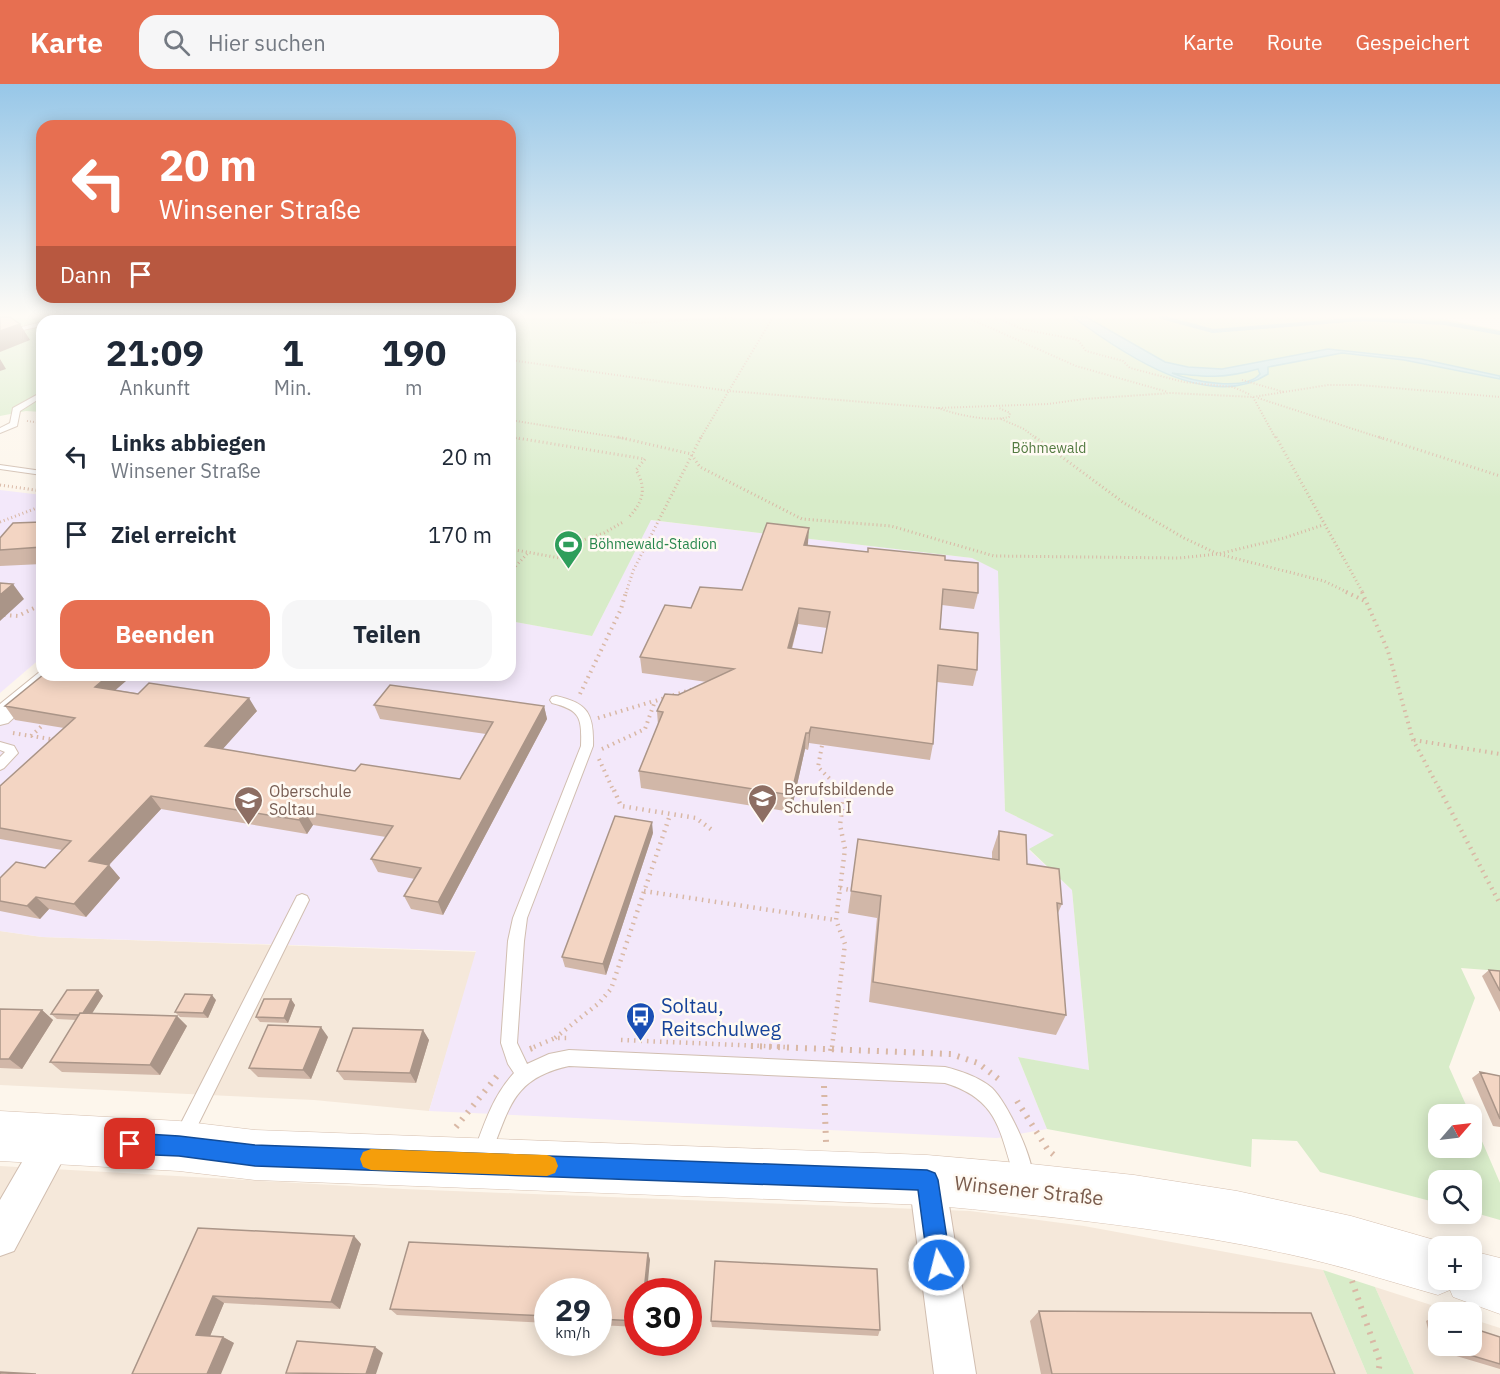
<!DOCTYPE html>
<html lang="de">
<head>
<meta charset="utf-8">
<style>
  :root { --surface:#fff; --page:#f6f6f7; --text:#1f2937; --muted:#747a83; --accent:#e76f51 }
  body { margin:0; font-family:"IBM Plex Sans",sans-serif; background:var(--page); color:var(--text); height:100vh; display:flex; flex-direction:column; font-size:22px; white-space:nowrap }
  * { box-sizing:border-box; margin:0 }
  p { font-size:20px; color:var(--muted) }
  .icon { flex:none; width:33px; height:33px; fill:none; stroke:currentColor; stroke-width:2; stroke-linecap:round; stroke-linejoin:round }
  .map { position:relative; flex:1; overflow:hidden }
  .sheet { position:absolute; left:36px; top:231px; width:480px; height:366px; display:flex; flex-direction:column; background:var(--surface); border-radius:18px; box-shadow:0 3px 15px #0003 }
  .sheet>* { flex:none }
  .top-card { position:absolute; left:36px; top:36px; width:480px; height:183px; border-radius:18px; box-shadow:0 3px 15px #0003; background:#e76f51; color:#fff; overflow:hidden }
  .needle { width:39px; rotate:62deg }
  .controls { position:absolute; left:1428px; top:1020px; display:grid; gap:12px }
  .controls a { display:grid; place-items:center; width:54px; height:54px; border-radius:12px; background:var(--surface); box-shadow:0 3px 15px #0003; font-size:30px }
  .speed { position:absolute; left:534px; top:1194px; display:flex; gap:12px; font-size:30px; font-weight:700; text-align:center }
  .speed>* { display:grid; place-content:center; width:78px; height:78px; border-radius:50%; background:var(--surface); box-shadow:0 3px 15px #0003; line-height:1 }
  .speed small { font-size:15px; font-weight:400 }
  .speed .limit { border:9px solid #d22; background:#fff; color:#111 }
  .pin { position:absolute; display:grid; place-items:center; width:51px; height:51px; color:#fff; margin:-26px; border-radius:12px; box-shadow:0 3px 9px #0006 }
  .me { position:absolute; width:66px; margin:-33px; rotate:352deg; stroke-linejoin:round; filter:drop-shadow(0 0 4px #0008) }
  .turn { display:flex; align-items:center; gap:21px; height:126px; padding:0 24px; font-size:27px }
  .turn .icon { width:78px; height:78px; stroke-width:2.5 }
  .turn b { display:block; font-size:42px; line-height:51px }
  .then { display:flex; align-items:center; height:57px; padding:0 24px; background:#0003; gap:12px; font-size:22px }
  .eta { display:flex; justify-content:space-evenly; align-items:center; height:102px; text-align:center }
  .eta b { font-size:36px; font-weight:700; line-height:42px }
  .primary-button { display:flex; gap:12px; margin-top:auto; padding:12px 24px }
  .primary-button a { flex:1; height:69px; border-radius:18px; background:var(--accent); color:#fff; font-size:24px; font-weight:700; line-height:69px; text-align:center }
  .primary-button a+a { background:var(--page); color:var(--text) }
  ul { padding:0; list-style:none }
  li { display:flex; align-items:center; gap:18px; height:78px; padding:0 24px }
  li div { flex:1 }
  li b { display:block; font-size:22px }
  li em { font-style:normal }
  header { display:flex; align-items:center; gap:36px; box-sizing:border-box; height:84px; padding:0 30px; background:var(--accent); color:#fff }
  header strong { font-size:28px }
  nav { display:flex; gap:33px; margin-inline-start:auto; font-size:21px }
  .search { width:420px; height:54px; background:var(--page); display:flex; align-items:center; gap:15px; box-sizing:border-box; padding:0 21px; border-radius:18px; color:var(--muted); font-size:22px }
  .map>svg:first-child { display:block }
  .residential { fill:#f5e8da; fill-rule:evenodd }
  .education { fill:#f3e8fa }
  .green { fill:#d8ecc9 }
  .water { fill:#bfe3e8; stroke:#a5d3da; stroke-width:1.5; fill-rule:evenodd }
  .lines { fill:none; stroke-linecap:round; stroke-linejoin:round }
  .stream { stroke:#a5d3da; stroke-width:4 }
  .service-casing { stroke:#d1beb0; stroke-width:2 }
  .minor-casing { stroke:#d1beb0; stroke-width:2 }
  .secondary-casing { stroke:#d6c0b0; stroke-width:1 }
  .path-far4 { stroke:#d9b8a5; stroke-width:2; stroke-dasharray:1 2; stroke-linecap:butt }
  .path-far3 { stroke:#d9b8a5; stroke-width:3; stroke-dasharray:1 3; stroke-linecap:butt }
  .path-far2 { stroke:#d9b8a5; stroke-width:4; stroke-dasharray:1.5 4.5; stroke-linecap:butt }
  .path-far1 { stroke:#d9b8a5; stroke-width:4.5; stroke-dasharray:1.5 5; stroke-linecap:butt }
  .path { stroke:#d9b8a5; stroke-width:6; stroke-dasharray:2 7; stroke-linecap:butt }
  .service { fill:#fff; fill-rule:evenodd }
  .minor { fill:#fff; fill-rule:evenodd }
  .secondary { fill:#fff; fill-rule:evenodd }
  .wall { fill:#d1b7a8; fill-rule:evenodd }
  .shaded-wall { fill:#aa9588 }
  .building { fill:#f3d5c3; stroke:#aa9588; stroke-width:1.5; fill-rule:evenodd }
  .route { fill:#1a73e8; stroke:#114b97; stroke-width:1.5 }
  .slow { fill:#f59e0b }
  .labels { text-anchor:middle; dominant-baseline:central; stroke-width:5; stroke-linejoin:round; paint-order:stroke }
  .far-park-label { font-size:14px; fill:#537a41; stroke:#fffaf3 }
  .far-leisure-label { font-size:14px; fill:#27864d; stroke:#fffaf3; text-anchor:start }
  .education-label { font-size:16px; fill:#785e54; stroke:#fffaf3; text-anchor:start }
  .near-transit-label { font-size:20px; fill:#164399; stroke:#fffaf3; text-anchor:start }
  .near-street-label { font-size:20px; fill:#7a5c4d; stroke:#fffaf3 }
</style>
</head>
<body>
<header>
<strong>Karte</strong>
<div class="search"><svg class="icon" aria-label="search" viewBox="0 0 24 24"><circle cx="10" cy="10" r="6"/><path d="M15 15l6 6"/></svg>Hier suchen</div>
<nav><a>Karte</a><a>Route</a><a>Gespeichert</a></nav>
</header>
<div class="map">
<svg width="1500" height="1290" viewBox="0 0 1500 1290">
  <rect width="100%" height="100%" fill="#fdf6ec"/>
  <path class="residential" d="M 0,847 L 42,853 L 477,868 L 429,1027 L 314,1016 L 0,1001 Z
    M 0,1082 L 403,1105 L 970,1127 L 1084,1142 L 1323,1186 L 1367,1290 L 0,1290 ZM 548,1208 L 598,1208 L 598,1258 L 548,1258 ZM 638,1208 L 688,1208 L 688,1258 L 638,1258 Z
    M 1375,1203 L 1453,1228 L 1438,1228 L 1438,1262 L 1472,1262 L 1472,1235 L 1500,1244 L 1500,1290 L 1414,1290 Z"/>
  <path class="education" d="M 0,406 L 42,411 L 42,573 L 0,609 Z
    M 650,436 L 972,474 L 999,487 L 1005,727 L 1055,751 L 1029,766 L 1072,806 L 1089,987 L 1018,973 L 1047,1045 L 997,1054 L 429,1027 L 476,867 L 42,853 L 0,847 L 0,636 L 54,591 L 510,591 L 510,537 L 592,552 Z"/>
  <path class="green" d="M 1434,233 L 1500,246 L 1500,887 L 1461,884 L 1475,914 L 1449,983 L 1470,1030 L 1438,1030 L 1438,1064 L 1472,1064 L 1472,1034 L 1500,1099 L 1500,1136 L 1472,1128 L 1472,1096 L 1438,1096 L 1438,1119 L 1320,1088 L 1297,1057 L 1252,1055 L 1251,1083 L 1047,1045 L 1018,973 L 1089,986 L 1072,806 L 1029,765 L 1054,751 L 1005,727 L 998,487 L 972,474 L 651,436 L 592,552 L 510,537 L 510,237 L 42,237 L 42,328 L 26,327 L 0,332 L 0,234 Z
    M 1323,1186 L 1375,1203 L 1414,1290 L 1367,1290 Z"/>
  <path class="water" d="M 1073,233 L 1086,233 L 1165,278 L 1188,283 L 1222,285 L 1328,265 L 1421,275 L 1500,292 L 1500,295 L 1404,276 L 1342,269 L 1268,283 L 1268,290 C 1208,329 1122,269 1073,233 ZM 1258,285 L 1260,290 C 1245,308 1191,297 1172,289 C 1207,293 1223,295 1258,285 Z"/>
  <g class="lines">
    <path class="stream" d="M 1161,233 L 1213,247 L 1362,235 L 1444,239 L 1500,249"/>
    <defs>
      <path id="service" d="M 67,233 L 83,233 L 68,237 L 54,237 Z
        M 42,238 L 42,242 L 13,248 L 10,246 Z
        M 42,308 L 42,313 L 20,327 L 17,342 L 0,349 L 0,344 L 10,339 L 13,324 Z
        M 0,381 L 42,387 L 42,391 L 0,385 Z
        M 556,612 C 588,619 594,630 593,662 L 527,834 L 524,857 L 517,959 L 527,980 L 549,970 L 569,966 L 945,983 C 961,987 979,993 992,1004 C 1007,1018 1039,1083 1032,1102 L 1025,1104 L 1018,1102 C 999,1054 1004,1017 945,999 L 569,982 C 510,995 510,1026 489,1074 L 483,1077 L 477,1074 L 474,1068 C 484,1040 493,1012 514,989 L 508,980 L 501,959 L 508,857 L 513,834 L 581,662 C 582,633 580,626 552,619 L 550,616 L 552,613 Z
        M 0,658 L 14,662 L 18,669 L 4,684 L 0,686 L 0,673 L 5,668 L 0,666 Z
        M 302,810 L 307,812 L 309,816 L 189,1059 L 183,1062 L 177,1059 L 174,1053 L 177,1047 L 297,812 Z"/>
      <path id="minor" d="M 42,586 L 42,591 L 61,591 L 8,639 L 0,641 L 0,620 Z
        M 56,1037 L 69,1042 L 74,1055 L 14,1167 L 0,1172 L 0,1116 L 43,1042 Z
        M 927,1078 L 940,1083 L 945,1096 L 976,1290 L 934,1290 L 909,1096 L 914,1083 Z"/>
      <path id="secondary" d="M 0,1027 L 179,1037 L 255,1046 L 927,1071 L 1031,1080 L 1134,1091 L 1237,1107 L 1351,1132 L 1438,1157 L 1452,1162 L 1438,1162 L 1438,1196 L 1472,1196 L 1472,1167 L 1500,1174 L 1500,1230 L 1453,1213 L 1450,1206 L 1438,1211 C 1388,1197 1339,1181 1288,1170 C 1170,1144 1048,1132 927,1121 L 255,1096 L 179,1087 L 0,1077 Z"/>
    </defs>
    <use href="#service" class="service-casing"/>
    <use href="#minor" class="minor-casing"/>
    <use href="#secondary" class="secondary-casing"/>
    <path class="path-far4" d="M 600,233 L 637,239 L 734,233
      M 966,233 L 1076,282 L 1168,308
      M 995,233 L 1022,245 L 1078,256 L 1086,267 L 1123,277 L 1130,284 L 1184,298 L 1233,303 L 1251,311
      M 151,237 L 154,233
      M 384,237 L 397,233
      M 510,276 L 729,307 L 937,324 L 1048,320 L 1084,315 L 1171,309 L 1253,313 L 1328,301 L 1360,301 L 1500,313
      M 1242,296 L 1284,308
      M 1253,313 L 1276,355
      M 1258,314 L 1384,355
      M 938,324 C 958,331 988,338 1009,333 L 1010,329 L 999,324
      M 1001,335 L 1024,345 L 1037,355
      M 510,336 L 627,355
      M 27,337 L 42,339
      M 510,353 L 520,355
      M 700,355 L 773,233"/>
    <path class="path-far3" d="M 511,353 L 645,375 L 636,386 C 647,404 643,418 629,433
      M 618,353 L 691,370 L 700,383 L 802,435 L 891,442 L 994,472 L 1179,474 L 1218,470 L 1284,454 L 1323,441
      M 1035,353 L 1124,419 L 1184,454 L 1218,470 L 1324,497 L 1349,509
      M 1276,353 L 1363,509
      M 1379,353 L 1500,392
      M 0,401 L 42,407
      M 0,438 L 42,422
      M 510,465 L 565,475 L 583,456 L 604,449 L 623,438
      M 510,488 L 528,469
      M 626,509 L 633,487 L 701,353"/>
    <path class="path-far2" d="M 1346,508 L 1367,518
      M 1362,508 L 1388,567 L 1413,656 L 1441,708
      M 4,531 L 18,532 L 42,520
      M 580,610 L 621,525 L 626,508
      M 598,634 L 654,617
      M 13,649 L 56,656
      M 31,652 L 44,640
      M 823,656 L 818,683 L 843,708
      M 1414,656 L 1500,670
      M 602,665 L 645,645 L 655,617 L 694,605
      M 599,675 L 614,708"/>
    <path class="path-far1" d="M 614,706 L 621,722 L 696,734 L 712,746
      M 1440,706 L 1500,820
      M 840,804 L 850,806
      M 644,807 L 836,836
      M 555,954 L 599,919 L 611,905 L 670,731
      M 621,956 L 786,963
      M 534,963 L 555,954 L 568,954
      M 832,963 L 845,860 L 836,836 L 845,765 L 840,741 L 844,709 L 841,706"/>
    <path class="path" d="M 751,962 L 951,970 L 978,979 L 1001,997
      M 530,965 L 538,962
      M 831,967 L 832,962
      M 824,1002 L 826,1058
      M 1017,1017 L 1048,1066 L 1055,1072
      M 456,1043 L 497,992
      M 1352,1197 L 1380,1278 L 1378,1290"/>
    <use href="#service" class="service"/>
    <use href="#minor" class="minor"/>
    <use href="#secondary" class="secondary"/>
  </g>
  <path class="wall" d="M 42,438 L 42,480 L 0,482 L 0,454 Z
    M 808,459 L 808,462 L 945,476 L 978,509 L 974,525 L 942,521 L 940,545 L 977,586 L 973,602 L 937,598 L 933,660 L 930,676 L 809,659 L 808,666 L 805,665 L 791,728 L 641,704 L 639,687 L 658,641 L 657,627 L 678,611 L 707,598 L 642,589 L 640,573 L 691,524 L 742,506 ZM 798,540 L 827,544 L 822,569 L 792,565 Z
    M 116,606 L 257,627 L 222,665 L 355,687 L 460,695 L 486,650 L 380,635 L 374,621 L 544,622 L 547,635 L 443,831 L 411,825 L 404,812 L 415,795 L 378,788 L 371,775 L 386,753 L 313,741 L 307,750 L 161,725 L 109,781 L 120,794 L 86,833 L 49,825 L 40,835 L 0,827 L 0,794 L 45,784 L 62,766 L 0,755 L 0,702 L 64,644 L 15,636 L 5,622 Z
    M 999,747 L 1062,820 L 1058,829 L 1066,931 L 1056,951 L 869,918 L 877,834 L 848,829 L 858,755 L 992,775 L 992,768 Z
    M 653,749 L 606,891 L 565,883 L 562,873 Z
    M 1489,886 L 1500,887 L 1500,928 L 1482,892 Z
    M 98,906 L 103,912 L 92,929 L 177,932 L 187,942 L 160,991 L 62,988 L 50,978 L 76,936 L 57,935 L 51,930 Z
    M 291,915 L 295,921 L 288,939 L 260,938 L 256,933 Z
    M 216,916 L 208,934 L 180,933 L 175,928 Z
    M 0,925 L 42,926 L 53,936 L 22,985 L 0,984 Z
    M 423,946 L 429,956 L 416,999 L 344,996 L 337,987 Z
    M 328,953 L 311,995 L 258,993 L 249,984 Z
    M 1480,988 L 1500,992 L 1500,1043 L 1493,1042 L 1472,994 Z
    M 198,1144 L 354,1152 L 361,1160 L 340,1225 L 224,1219 L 210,1252 L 223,1253 L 234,1259 L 132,1290 Z
    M 648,1169 L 650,1176 L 638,1208 L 638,1243 L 598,1241 L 598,1208 L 548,1208 L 548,1239 L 397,1231 L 390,1225 Z
    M 1039,1227 L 1335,1290 L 1041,1290 L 1030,1237 Z
    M 1433,1233 L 1438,1235 L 1438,1262 L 1472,1262 L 1500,1253 L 1500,1285 L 1433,1265 L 1426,1237 Z
    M 711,1237 L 880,1246 L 878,1252 L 712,1243 Z"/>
  <path class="shaded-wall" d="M 20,240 L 30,256 L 0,268 L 0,247 Z
    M 0,275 L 6,285 L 0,287 Z
    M 809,444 L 808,459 L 803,477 L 804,461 Z
    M 13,500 L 24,515 L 0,537 L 0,511 Z
    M 799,524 L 798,540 L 787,581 L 788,564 Z
    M 109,591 L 133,591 L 104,616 L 95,603 Z
    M 249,614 L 257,627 L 213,676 L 205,662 Z
    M 544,622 L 547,635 L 443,831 L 438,818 Z
    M 811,643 L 809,659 L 808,666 L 809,649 Z
    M 806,649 L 805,665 L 791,728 L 791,711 Z
    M 151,712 L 161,725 L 109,781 L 120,794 L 86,833 L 74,820 L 89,777 Z
    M 305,728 L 313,741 L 307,750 L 299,736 Z
    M 652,738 L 653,749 L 606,891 L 603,880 Z
    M 36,813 L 49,825 L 40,835 L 27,822 Z
    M 98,906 L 103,912 L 88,936 L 82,931 Z
    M 212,911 L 216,916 L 208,934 L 203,929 Z
    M 291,915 L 295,921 L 288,939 L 284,934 Z
    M 42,926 L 53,936 L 22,985 L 9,975 Z
    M 177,932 L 187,942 L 160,991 L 150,981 Z
    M 321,943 L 328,953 L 311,995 L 303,986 Z
    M 423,946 L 429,956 L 416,999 L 410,989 Z
    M 354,1152 L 361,1160 L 340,1225 L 331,1218 Z
    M 648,1169 L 650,1176 L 647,1208 L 644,1208 Z
    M 213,1212 L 224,1219 L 208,1257 L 196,1251 Z
    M 223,1253 L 234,1259 L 221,1290 L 207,1290 Z
    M 375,1263 L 383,1269 L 376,1290 L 366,1290 Z"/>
  <path class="building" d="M 0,233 L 10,233 L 20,240 L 0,247 Z
    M 42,438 L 42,463 L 0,466 L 0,454 L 13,439 Z
    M 767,439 L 809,444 L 804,461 L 868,468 L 868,464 L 945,472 L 945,476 L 978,479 L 978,509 L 943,505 L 940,545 L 978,549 L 977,586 L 938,581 L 933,660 L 811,643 L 809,649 L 806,649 L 791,711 L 639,687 L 663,628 L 657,627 L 665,610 L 678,611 L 734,585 L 640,573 L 665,521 L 691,524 L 700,503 L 742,506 ZM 799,524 L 830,528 L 822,569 L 788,564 Z
    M 0,499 L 13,500 L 0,511 Z
    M 43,591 L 109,591 L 95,603 L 138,610 L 149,599 L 249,614 L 205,662 L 355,687 L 361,680 L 460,695 L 493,638 L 374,621 L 390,601 L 544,622 L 438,818 L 404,812 L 421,784 L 371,775 L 393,742 L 305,728 L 299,736 L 151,712 L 89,777 L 109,781 L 74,820 L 36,813 L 27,822 L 0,817 L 0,794 L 16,778 L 45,784 L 71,757 L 0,744 L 0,702 L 75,634 L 5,622 Z
    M 615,732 L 652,738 L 603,880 L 562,873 Z
    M 999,747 L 1026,751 L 1027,780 L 1059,785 L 1062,820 L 1057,819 L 1066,931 L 873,898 L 881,812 L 851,807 L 858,755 L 999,776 Z
    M 1489,886 L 1500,887 L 1500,907 Z
    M 67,906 L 98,906 L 83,929 L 80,929 L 79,931 L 51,930 Z
    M 185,910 L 212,911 L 203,929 L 175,928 Z
    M 264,915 L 291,915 L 284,934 L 256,933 Z
    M 0,925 L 42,926 L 9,975 L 0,975 Z
    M 80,929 L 177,932 L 150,981 L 50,978 Z
    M 268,941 L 321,943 L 303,986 L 249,984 Z
    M 353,944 L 423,946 L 410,989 L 337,987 Z
    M 1480,988 L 1500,992 L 1500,1035 Z
    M 198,1144 L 354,1152 L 331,1218 L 213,1212 L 196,1251 L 223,1253 L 207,1290 L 132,1290 Z
    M 409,1158 L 648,1169 L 644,1208 L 638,1208 L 638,1237 L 598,1235 L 598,1208 L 548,1208 L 548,1232 L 390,1225 Z
    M 715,1177 L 877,1185 L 880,1246 L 711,1237 Z
    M 1039,1227 L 1311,1229 L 1335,1290 L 1052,1290 Z
    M 1433,1233 L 1438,1235 L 1438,1256 Z
    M 1472,1244 L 1500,1253 L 1500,1280 L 1440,1262 L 1472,1262 Z
    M 297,1257 L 375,1263 L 366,1290 L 286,1289 Z
    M 0,1288 L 36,1290 L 0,1290 Z"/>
  <linearGradient id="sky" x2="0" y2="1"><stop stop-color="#97c7e8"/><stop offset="0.56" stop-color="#fefbf6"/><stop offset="1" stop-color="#fefbf6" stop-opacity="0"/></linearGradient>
  <rect width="1500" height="414" fill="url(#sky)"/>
  <path class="route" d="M 130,1049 L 179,1052 L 255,1061 L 927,1086 L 935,1089 L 938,1096 L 951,1181 L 947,1189 L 939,1192 L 932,1189 L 928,1181 L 918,1106 L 255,1082 L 179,1072 L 130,1070 L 123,1067 L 120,1060 L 123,1052 Z"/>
  <path class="slow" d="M 371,1065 L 547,1071 L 555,1074 L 558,1082 L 555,1089 L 547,1092 L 371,1086 L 363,1083 L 360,1075 L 363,1068 Z"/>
  <defs>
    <symbol id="stadium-pin" viewBox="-11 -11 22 30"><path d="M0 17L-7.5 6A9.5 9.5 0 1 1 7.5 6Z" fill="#2e9e5b" stroke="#fffaf3"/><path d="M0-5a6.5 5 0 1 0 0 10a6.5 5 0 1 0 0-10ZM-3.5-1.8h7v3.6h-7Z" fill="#fff"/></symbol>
    <symbol id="school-pin" viewBox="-11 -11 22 30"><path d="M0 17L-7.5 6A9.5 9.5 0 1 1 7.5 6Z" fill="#8d6e63" stroke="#fffaf3"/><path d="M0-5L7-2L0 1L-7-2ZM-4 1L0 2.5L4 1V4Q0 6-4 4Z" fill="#fff"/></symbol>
    <symbol id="bus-pin" viewBox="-11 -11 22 30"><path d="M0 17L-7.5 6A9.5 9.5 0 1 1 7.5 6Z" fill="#1a4fb4" stroke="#fffaf3"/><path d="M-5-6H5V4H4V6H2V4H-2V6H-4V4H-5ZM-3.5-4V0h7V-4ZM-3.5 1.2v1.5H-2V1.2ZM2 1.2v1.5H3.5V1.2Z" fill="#fff"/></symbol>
  </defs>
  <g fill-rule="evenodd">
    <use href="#stadium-pin" x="552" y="444" width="33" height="45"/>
    <use href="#school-pin" x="746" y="698" width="33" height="45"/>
    <use href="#school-pin" x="232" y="700" width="33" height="45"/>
    <use href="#bus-pin" x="624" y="916" width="33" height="45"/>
  </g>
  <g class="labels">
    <g class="far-park-label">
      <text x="1049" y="364">Böhmewald</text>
    </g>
    <g class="far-leisure-label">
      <text x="589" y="460">Böhmewald-Stadion</text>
    </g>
    <g class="education-label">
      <text x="784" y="705">Berufsbildende<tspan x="784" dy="18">Schulen I</tspan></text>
      <text x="269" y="707">Oberschule<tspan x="269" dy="18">Soltau</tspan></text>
    </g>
    <g class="near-transit-label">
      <text x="661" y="921">Soltau,<tspan x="661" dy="23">Reitschulweg</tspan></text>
    </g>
    <g class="near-street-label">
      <text transform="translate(1029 1106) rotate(6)">Winsener Straße</text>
    </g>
  </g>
</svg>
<div class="controls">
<a><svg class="needle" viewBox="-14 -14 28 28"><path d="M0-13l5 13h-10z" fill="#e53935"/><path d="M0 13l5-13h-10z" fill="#747a83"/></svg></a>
<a><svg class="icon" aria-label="search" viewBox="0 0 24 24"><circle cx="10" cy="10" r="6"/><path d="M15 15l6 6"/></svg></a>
<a>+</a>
<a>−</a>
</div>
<div class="speed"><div>29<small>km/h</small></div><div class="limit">30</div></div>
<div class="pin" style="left:130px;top:1060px;background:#d93025"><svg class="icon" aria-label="arrive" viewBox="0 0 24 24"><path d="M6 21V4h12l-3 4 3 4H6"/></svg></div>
<svg class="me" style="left:939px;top:1181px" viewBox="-20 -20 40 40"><circle r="17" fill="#1a73e8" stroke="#fff" stroke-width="3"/><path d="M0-11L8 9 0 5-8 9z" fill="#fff"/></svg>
<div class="top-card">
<div class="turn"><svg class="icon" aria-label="left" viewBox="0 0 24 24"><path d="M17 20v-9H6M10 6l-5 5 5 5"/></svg><div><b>20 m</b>Winsener Straße</div></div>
<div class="then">Dann<svg class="icon" aria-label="arrive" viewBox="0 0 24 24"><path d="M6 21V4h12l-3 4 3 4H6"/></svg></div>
</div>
<section class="sheet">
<div class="eta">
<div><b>21:09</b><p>Ankunft</p></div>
<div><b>1</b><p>Min.</p></div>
<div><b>190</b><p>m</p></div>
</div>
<ul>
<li><svg class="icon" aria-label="left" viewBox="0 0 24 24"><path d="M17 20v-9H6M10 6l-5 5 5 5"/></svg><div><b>Links abbiegen</b><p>Winsener Straße</p></div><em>20 m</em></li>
<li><svg class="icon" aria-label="arrive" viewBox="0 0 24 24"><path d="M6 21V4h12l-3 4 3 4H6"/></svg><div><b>Ziel erreicht</b></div><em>170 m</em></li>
</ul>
<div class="primary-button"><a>Beenden</a><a>Teilen</a></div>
</section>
</div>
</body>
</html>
